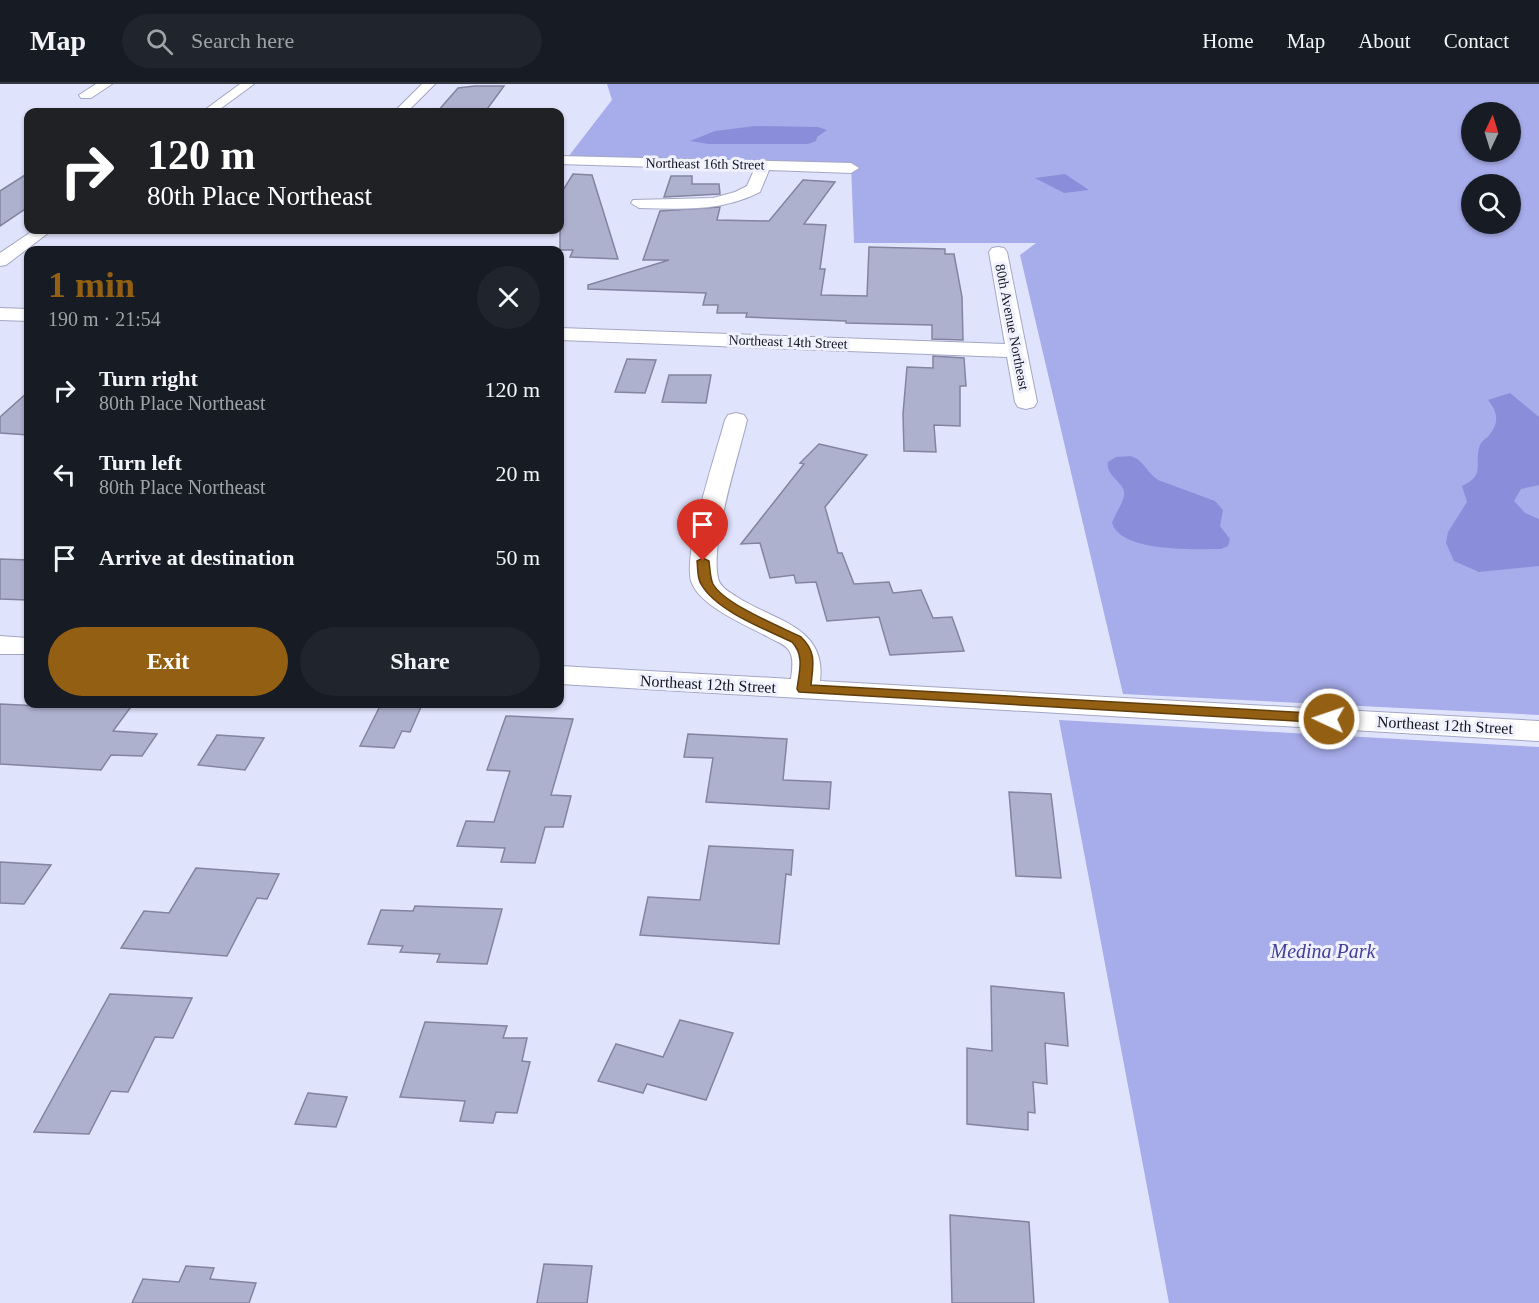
<!DOCTYPE html>
<html lang="en">
<head>
<meta charset="utf-8">
<style>
  :root { --surface:#171b24; --page:#20242c; --text:#f1f3f6; --muted:#9ea1a6; --line:#363941; --accent:#936013 }
  body { margin:0; font-family:Georgia,serif; background:var(--page); color:var(--text); height:100vh; display:flex; flex-direction:column; font-size:22px; white-space:nowrap }
  * { box-sizing:border-box; margin:0 }
  p { font-size:20px; color:var(--muted) }
  .icon { flex:none; width:33px; height:33px; fill:none; stroke:currentColor; stroke-width:2; stroke-linecap:round; stroke-linejoin:round }
  .map { position:relative; flex:1; overflow:hidden }
  .drawer { position:absolute; left:24px; top:162px; width:540px; height:462px; display:flex; flex-direction:column; background:var(--surface); border-radius:12px; box-shadow:0 2px 4px #0004 }
  .drawer>* { flex:none }
  .banner { position:absolute; left:24px; top:24px; width:540px; height:126px; border-radius:12px; box-shadow:0 2px 4px #0004; background:#202124; color:#fff; overflow:hidden }
  .needle { width:39px; rotate:4deg }
  .tools { position:absolute; left:1461px; top:18px; display:grid; gap:12px }
  .tools a { display:grid; place-items:center; width:60px; height:60px; border-radius:50%; background:var(--surface); box-shadow:0 2px 4px #0004; font-size:30px }
  .pin { position:absolute; display:grid; place-items:center; width:51px; height:51px; color:#fff; margin:-62px -26px; border-radius:50% 50% 50% 0; rotate:-45deg; box-shadow:0 0 6px #0007 }
  .pin .icon { rotate:45deg }
  .me { position:absolute; width:66px; margin:-33px; rotate:273deg; stroke-linejoin:round; filter:drop-shadow(0 0 4px #0008) }
  .turn { display:flex; align-items:center; gap:21px; height:126px; padding:0 24px; font-size:27px }
  .turn .icon { width:78px; height:78px; stroke-width:2.5 }
  .turn b { display:block; font-size:42px; line-height:51px }
  .round { display:grid; place-items:center; flex:none; width:63px; height:63px; border-radius:32px; background:var(--page) }
  .head { display:flex; align-items:center; justify-content:space-between; height:102px; padding:0 24px }
  h1 { font-size:36px; font-weight:700; line-height:45px; color:var(--accent) }
  .button { display:flex; gap:12px; margin-top:auto; padding:12px 24px }
  .button a { flex:1; height:69px; border-radius:36px; background:var(--accent); color:#fff; font-size:24px; font-weight:700; line-height:69px; text-align:center }
  .button a+a { background:var(--page); color:var(--text) }
  ul { padding:0; list-style:none }
  li { display:flex; align-items:center; gap:18px; height:84px; padding:0 24px }
  li div { flex:1 }
  li b { display:block; font-size:22px }
  li em { font-style:normal }
  header { display:flex; align-items:center; gap:36px; box-sizing:border-box; height:84px; padding:0 30px; background:var(--surface); border-bottom:2px solid var(--line) }
  header strong { font-size:28px }
  nav { display:flex; gap:33px; margin-inline-start:auto; font-size:21px }
  .search { width:420px; height:54px; background:var(--page); display:flex; align-items:center; gap:15px; box-sizing:border-box; padding:0 21px; border-radius:33px; color:var(--muted); font-size:22px }
  .map>svg:first-child { display:block }
  .green { fill:#a7acea; fill-rule:evenodd }
  .water { fill:#8a8eda }
  .building { fill:#aeb1ce; stroke:#8284a0; stroke-width:1.5 }
  .lines { fill:none; stroke-linecap:round; stroke-linejoin:round }
  .minor-casing { stroke:#a4a7c4; stroke-width:2 }
  .minor { fill:#fff; fill-rule:evenodd }
  .route { fill:#936013; stroke:#603e0c; stroke-width:1.5 }
  .labels { text-anchor:middle; dominant-baseline:central; stroke-width:6; stroke-linejoin:round; paint-order:stroke }
  .far-street-label { font-size:14px; fill:#14151f; stroke:#f0f1fe }
  .street-label { font-size:16px; fill:#14151f; stroke:#f0f1fe }
  .near-park-label { font-size:20px; font-style:italic; fill:#443f99; stroke:#f0f1fe }
</style>
</head>
<body>
<header>
<strong>Map</strong>
<div class="search"><svg class="icon" aria-label="search" viewBox="0 0 24 24"><circle cx="10" cy="10" r="6"/><path d="M15 15l6 6"/></svg>Search here</div>
<nav><a>Home</a><a>Map</a><a>About</a><a>Contact</a></nav>
</header>
<div class="map">
<svg width="1539" height="1219" viewBox="0 0 1539 1219">
  <rect width="100%" height="100%" fill="#e0e3fc"/>
  <path class="green" d="M 607,0 L 1539,0 L 1539,631 L 1123,610 L 1020,171 L 1036,159 L 854,159 L 851,80 L 568,73 L 612,16 ZM 1472,28 L 1510,28 L 1510,68 L 1472,68 ZM 1472,100 L 1510,100 L 1510,140 L 1472,140 Z
    M 1059,636 L 1539,663 L 1539,1219 L 1169,1219 Z"/>
  <path class="water" d="M 755,42 L 818,43 L 827,46 L 817,53 L 816,57 L 808,60 L 709,60 L 690,57 L 715,47 Z
    M 1065,90 L 1089,106 L 1064,109 L 1035,94 Z
    M 1510,309 L 1539,333 L 1539,401 L 1521,405 L 1514,417 L 1525,429 L 1539,435 L 1539,482 L 1479,488 L 1454,477 L 1446,459 L 1448,448 L 1467,418 L 1462,402 C 1487,390 1473,380 1480,361 C 1482,356 1487,355 1490,350 C 1500,338 1497,327 1488,316 Z
    M 1131,372 C 1144,376 1147,389 1158,396 L 1215,417 L 1223,426 L 1220,442 L 1230,455 L 1228,462 L 1221,465 C 1197,465 1121,469 1112,439 C 1115,430 1122,421 1124,412 C 1127,399 1105,393 1108,378 L 1116,373 Z"/>
  <path class="building" d="M 475,2 L 504,2 L 485,28 L 437,28 L 458,4 Z
    M 28,89 L 28,123 L 0,142 L 0,107 Z
    M 573,90 L 592,91 L 618,175 L 570,173 L 573,166 L 560,166 L 560,111 Z
    M 671,92 L 692,92 L 692,100 L 719,100 L 720,110 L 664,113 Z
    M 803,96 L 835,98 L 804,140 L 826,141 L 820,185 L 825,185 L 821,211 L 867,212 L 869,163 L 945,165 L 945,170 L 954,170 L 962,213 L 963,256 L 932,255 L 932,241 L 846,239 L 846,237 L 746,233 L 747,229 L 717,229 L 718,221 L 703,221 L 706,209 L 588,205 L 588,201 L 669,176 L 643,176 L 660,127 L 720,123 L 717,136 L 769,137 Z
    M 933,272 L 964,274 L 966,302 L 960,302 L 960,342 L 934,341 L 936,368 L 904,367 L 903,330 L 907,283 L 933,284 Z
    M 627,275 L 656,276 L 645,309 L 615,308 Z
    M 669,291 L 711,291 L 706,319 L 662,318 Z
    M 28,308 L 28,351 L 0,349 L 0,333 Z
    M 819,360 L 867,371 L 825,423 L 838,469 L 842,469 L 854,500 L 889,498 L 893,509 L 921,506 L 933,534 L 952,533 L 964,567 L 890,571 L 879,533 L 827,537 L 816,498 L 796,499 L 794,491 L 770,494 L 760,459 L 741,460 L 804,380 L 800,379 Z
    M 0,475 L 28,476 L 28,516 L 0,515 Z
    M 0,620 L 61,623 L 63,620 L 133,620 L 113,647 L 157,650 L 142,672 L 111,671 L 101,686 L 0,680 Z
    M 381,620 L 421,623 L 410,648 L 402,647 L 394,664 L 360,662 Z
    M 506,632 L 573,635 L 551,711 L 571,712 L 563,743 L 545,743 L 535,779 L 501,778 L 505,764 L 457,762 L 466,737 L 494,738 L 510,687 L 487,686 Z
    M 688,650 L 787,655 L 783,696 L 831,698 L 829,725 L 706,718 L 713,674 L 684,673 Z
    M 217,651 L 264,654 L 245,686 L 198,681 Z
    M 1009,708 L 1051,710 L 1061,794 L 1016,792 Z
    M 709,762 L 793,766 L 791,791 L 786,790 L 779,860 L 640,851 L 648,813 L 700,816 Z
    M 0,778 L 51,781 L 24,820 L 0,819 Z
    M 196,784 L 279,790 L 267,815 L 257,814 L 227,872 L 121,864 L 144,827 L 169,829 Z
    M 415,822 L 502,825 L 487,880 L 437,878 L 440,870 L 400,868 L 403,862 L 368,860 L 381,826 L 413,827 Z
    M 991,902 L 1064,909 L 1068,962 L 1045,959 L 1047,1000 L 1033,998 L 1035,1029 L 1028,1028 L 1028,1046 L 967,1040 L 967,964 L 992,967 Z
    M 110,910 L 192,914 L 173,954 L 155,953 L 128,1008 L 111,1007 L 89,1050 L 34,1048 Z
    M 680,936 L 733,949 L 706,1016 L 647,1000 L 643,1009 L 598,997 L 616,960 L 663,973 Z
    M 425,938 L 507,942 L 503,954 L 527,954 L 522,977 L 530,978 L 517,1029 L 496,1028 L 493,1039 L 460,1037 L 465,1017 L 400,1013 Z
    M 308,1009 L 347,1013 L 336,1043 L 295,1040 Z
    M 950,1131 L 1029,1138 L 1034,1219 L 952,1219 Z
    M 544,1180 L 592,1182 L 587,1219 L 537,1219 Z
    M 186,1182 L 214,1184 L 210,1195 L 256,1199 L 249,1219 L 132,1219 L 143,1195 L 179,1198 Z"/>
  <g class="lines">
    <defs>
      <path id="minor" d="M 96,0 L 112,0 L 91,14 L 81,14 L 79,11 Z
        M 240,0 L 254,0 L 216,28 L 202,28 Z
        M 422,0 L 435,0 L 407,28 L 394,28 Z
        M 560,72 L 851,79 L 859,84 L 851,89 L 769,86 L 760,108 C 721,128 681,125 639,124 L 631,119 L 633,116 L 713,114 L 735,108 L 747,102 L 754,86 L 560,80 Z
        M 34,146 L 52,146 L 6,181 L 0,182 L 0,169 Z
        M 998,163 L 1004,164 L 1007,168 L 1037,318 L 1034,323 L 1026,325 L 1018,323 L 1015,318 L 1007,273 L 560,256 L 560,244 L 1005,260 L 989,168 L 992,164 Z
        M 0,224 L 28,225 L 28,237 L 0,236 Z
        M 736,329 L 744,331 L 747,336 C 738,374 710,459 718,494 C 720,504 730,508 737,513 C 774,537 827,542 820,597 L 1539,637 L 1539,657 L 560,600 L 560,582 L 791,595 C 792,586 794,576 790,568 C 786,560 775,557 768,553 C 746,541 699,522 691,497 C 683,467 716,370 725,336 L 728,331 Z
        M 0,552 L 28,554 L 28,570 L 0,570 Z"/>
    </defs>
    <use href="#minor" class="minor-casing"/>
    <use href="#minor" class="minor"/>
  </g>
  <path class="route" d="M 703,474 L 709,477 C 710,484 710,494 713,500 C 724,520 779,542 801,553 C 817,568 813,581 811,601 L 1329,630 L 1336,635 L 1329,639 L 799,608 L 797,605 C 799,588 805,572 792,558 C 765,545 716,527 701,500 C 697,494 698,484 697,477 Z"/>
  <g class="labels">
    <g class="far-street-label">
      <text transform="translate(705 80) rotate(1)">Northeast 16th Street</text>
      <text transform="translate(1012 243) rotate(79)">80th Avenue Northeast</text>
      <text transform="translate(788 258) rotate(2)">Northeast 14th Street</text>
    </g>
    <g class="street-label">
      <text transform="translate(708 600) rotate(3)">Northeast 12th Street</text>
      <text transform="translate(1445 641) rotate(3)">Northeast 12th Street</text>
    </g>
    <g class="near-park-label">
      <text x="1323" y="867">Medina Park</text>
    </g>
  </g>
</svg>
<div class="tools">
<a><svg class="needle" viewBox="-14 -14 28 28"><path d="M0-13l5 13h-10z" fill="#e53935"/><path d="M0 13l5-13h-10z" fill="#9ea1a6"/></svg></a>
<a><svg class="icon" aria-label="search" viewBox="0 0 24 24"><circle cx="10" cy="10" r="6"/><path d="M15 15l6 6"/></svg></a>
</div>
<div class="pin" style="left:703px;top:477px;background:#d93025"><svg class="icon" aria-label="arrive" viewBox="0 0 24 24"><path d="M6 21V4h12l-3 4 3 4H6"/></svg></div>
<svg class="me" style="left:1329px;top:635px" viewBox="-20 -20 40 40"><circle r="17" fill="#936013" stroke="#fff" stroke-width="3"/><path d="M0-11L8 9 0 5-8 9z" fill="#fff"/></svg>
<div class="banner">
<div class="turn"><svg class="icon" aria-label="right" viewBox="0 0 24 24"><path d="M7 20v-9h11M14 6l5 5-5 5"/></svg><div><b>120 m</b>80th Place Northeast</div></div>
</div>
<section class="drawer">
<div class="head"><div><h1>1 min</h1><p>190 m · 21:54</p></div><a class="round"><svg class="icon" aria-label="close" viewBox="0 0 24 24"><path d="M6 6l12 12M18 6L6 18"/></svg></a></div>
<ul>
<li><svg class="icon" aria-label="right" viewBox="0 0 24 24"><path d="M7 20v-9h11M14 6l5 5-5 5"/></svg><div><b>Turn right</b><p>80th Place Northeast</p></div><em>120 m</em></li>
<li><svg class="icon" aria-label="left" viewBox="0 0 24 24"><path d="M17 20v-9H6M10 6l-5 5 5 5"/></svg><div><b>Turn left</b><p>80th Place Northeast</p></div><em>20 m</em></li>
<li><svg class="icon" aria-label="arrive" viewBox="0 0 24 24"><path d="M6 21V4h12l-3 4 3 4H6"/></svg><div><b>Arrive at destination</b></div><em>50 m</em></li>
</ul>
<div class="button"><a>Exit</a><a>Share</a></div>
</section>
</div>
</body>
</html>
